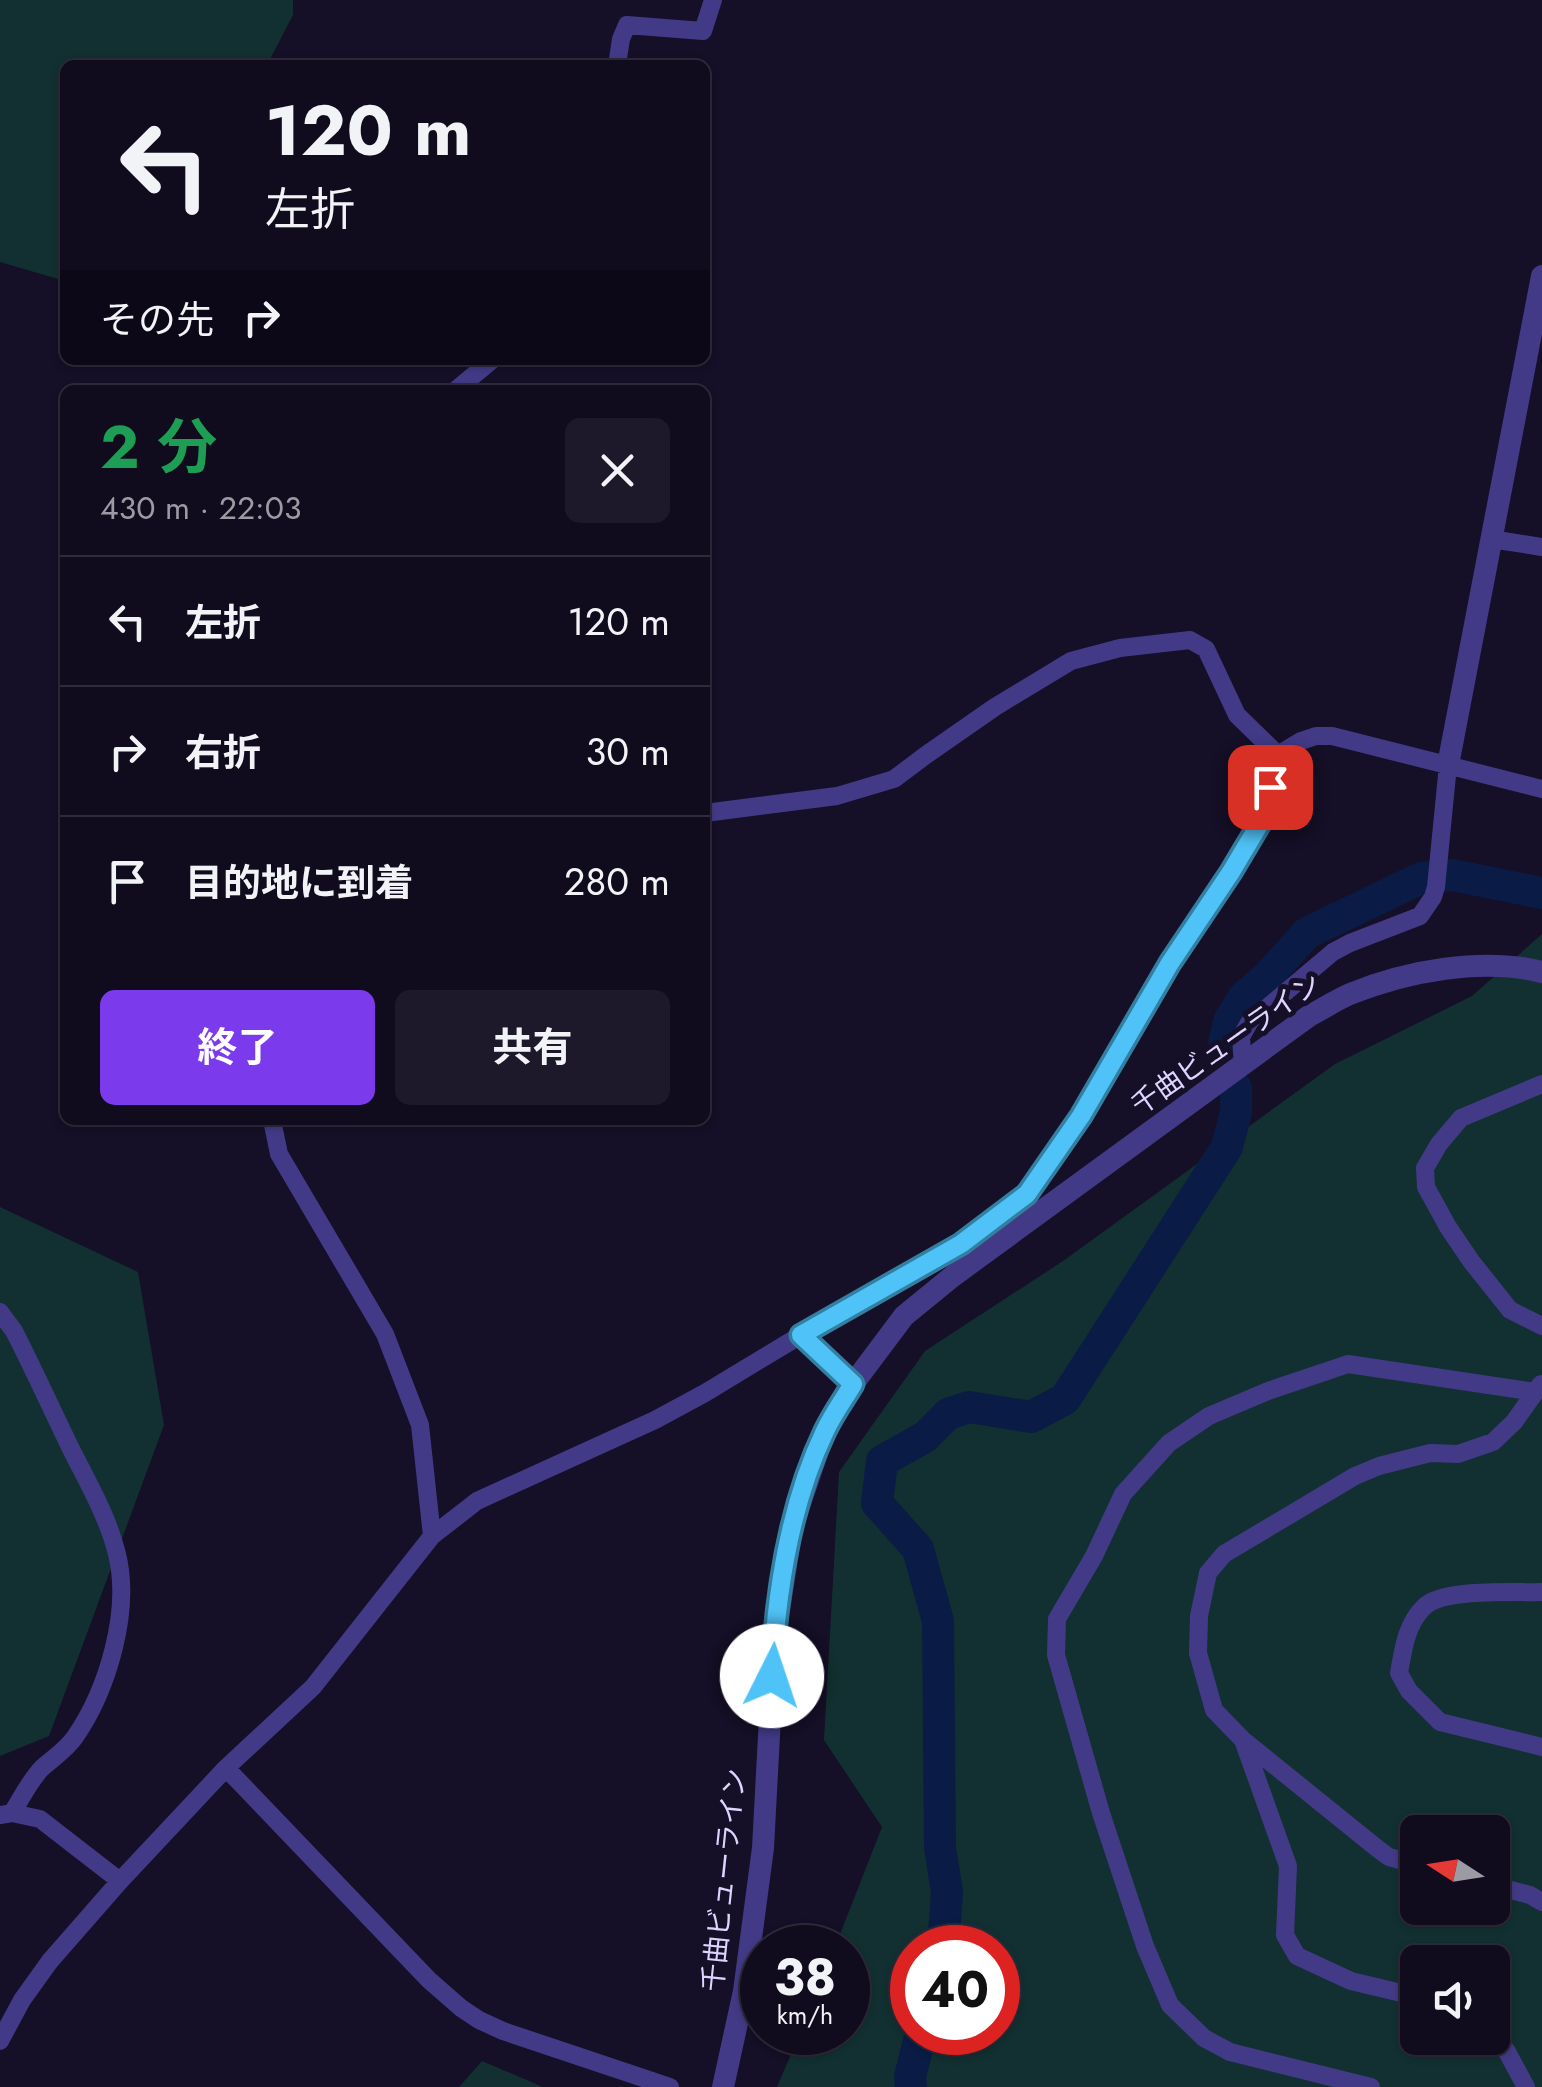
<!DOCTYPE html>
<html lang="ja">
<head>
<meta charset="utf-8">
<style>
  :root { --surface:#100b1d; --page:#1e192a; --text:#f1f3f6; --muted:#9c9ba4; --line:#302b3b; --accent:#7c3aed }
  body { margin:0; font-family:Jost,"Noto Sans JP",sans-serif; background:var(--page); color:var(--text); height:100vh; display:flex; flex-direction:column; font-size:38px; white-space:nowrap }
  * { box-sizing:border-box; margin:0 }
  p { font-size:32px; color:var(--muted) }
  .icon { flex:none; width:55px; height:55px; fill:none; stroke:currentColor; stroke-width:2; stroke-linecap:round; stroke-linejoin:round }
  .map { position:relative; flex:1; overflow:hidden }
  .panel { position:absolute; left:60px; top:385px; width:650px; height:740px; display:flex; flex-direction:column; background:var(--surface); border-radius:15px; box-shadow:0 2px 8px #0004,0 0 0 2px var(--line) }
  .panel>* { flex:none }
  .hud { position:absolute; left:60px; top:60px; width:650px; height:305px; border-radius:15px; box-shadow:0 2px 8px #0004,0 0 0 2px var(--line); background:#100b1d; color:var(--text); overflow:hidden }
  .needle { width:65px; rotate:282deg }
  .buttons { position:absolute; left:1400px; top:1815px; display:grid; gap:20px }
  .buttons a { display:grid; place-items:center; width:110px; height:110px; border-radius:15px; background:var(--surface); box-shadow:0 2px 8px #0004,0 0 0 2px var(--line); font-size:50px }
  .speed { position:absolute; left:740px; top:1925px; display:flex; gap:20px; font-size:50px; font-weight:700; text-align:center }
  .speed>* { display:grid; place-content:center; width:130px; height:130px; border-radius:50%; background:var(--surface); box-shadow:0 2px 8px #0004,0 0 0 2px var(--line); line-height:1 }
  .speed small { font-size:25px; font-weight:400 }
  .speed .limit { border:15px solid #d22; background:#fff; color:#111 }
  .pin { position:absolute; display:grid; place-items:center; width:85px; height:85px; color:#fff; margin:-42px; border-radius:20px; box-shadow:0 5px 15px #0006 }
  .me { position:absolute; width:110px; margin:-55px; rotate:4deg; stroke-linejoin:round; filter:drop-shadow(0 0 8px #0008) }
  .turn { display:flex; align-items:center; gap:35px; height:210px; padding:0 40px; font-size:45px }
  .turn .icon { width:130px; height:130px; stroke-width:2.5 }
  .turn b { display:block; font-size:70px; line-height:85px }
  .then { display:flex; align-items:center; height:95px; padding:0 40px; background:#0003; gap:20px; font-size:38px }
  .round { display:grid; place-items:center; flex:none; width:105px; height:105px; border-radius:15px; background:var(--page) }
  .overview { display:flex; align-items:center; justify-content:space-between; height:170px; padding:0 40px }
  h1 { font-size:60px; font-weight:700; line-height:75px; color:#1e9e55 }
  .cta { display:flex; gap:20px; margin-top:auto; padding:20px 40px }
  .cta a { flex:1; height:115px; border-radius:15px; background:var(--accent); color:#fff; font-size:40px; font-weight:700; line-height:115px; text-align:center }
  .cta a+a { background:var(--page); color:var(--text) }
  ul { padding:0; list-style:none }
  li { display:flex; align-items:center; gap:30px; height:130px; padding:0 40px; border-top:2px solid var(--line) }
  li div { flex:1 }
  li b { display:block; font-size:38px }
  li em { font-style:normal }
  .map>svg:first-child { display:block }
  .green { fill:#123031; fill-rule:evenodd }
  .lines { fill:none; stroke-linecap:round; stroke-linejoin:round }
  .river { stroke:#0a1c45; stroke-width:32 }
  .minor { stroke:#423a86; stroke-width:18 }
  .tertiary { stroke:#423a86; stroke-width:22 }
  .route-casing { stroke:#337fa1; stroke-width:25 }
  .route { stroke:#4fc3f7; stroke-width:18 }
  .labels { text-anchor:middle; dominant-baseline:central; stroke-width:10; stroke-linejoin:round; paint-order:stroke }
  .street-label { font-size:28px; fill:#ddd5ff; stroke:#150f27 }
</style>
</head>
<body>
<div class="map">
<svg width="1542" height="2087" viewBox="0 0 1542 2087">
  <rect width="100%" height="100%" fill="#150f27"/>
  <path class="green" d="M 0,0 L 293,0 L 293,15 L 267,65 L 65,65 L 65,262 L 58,279 L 0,262 Z
    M 1542,934 L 1542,2087 L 777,2087 L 800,2033 L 848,2032 L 848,1948 L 835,1947 L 882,1827 L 824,1740 L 839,1472 L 925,1351 L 1063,1261 L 1335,1064 L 1472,996 ZM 1418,1832 L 1492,1832 L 1492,1908 L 1418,1908 ZM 912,1948 L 998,1948 L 998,2032 L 912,2032 ZM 1418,1962 L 1492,1962 L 1492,2038 L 1418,2038 Z
    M 0,1207 L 138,1272 L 164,1425 L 49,1736 L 0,1756 Z
    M 482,2061 L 543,2087 L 459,2087 Z"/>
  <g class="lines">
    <path class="river" d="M 1224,1044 L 1229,1021 L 1243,998 L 1268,976 L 1307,933 L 1421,878 L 1452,875 L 1542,893
      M 943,1948 L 947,1892 L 940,1848 L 938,1621 L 918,1549 L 877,1503 L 882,1461 L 925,1437 L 948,1414 L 969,1407 L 1031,1417 L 1065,1399 L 1227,1147 L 1236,1112 L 1236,1088
      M 911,2087 L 910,2077 L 921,2032"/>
    <path class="minor" d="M 617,65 L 621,39 L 627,25 L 703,31 L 713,0
      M 456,390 L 492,360
      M 1491,539 L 1542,547
      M 705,813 L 837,796 L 894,779 L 926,755 L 995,707 L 1071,661 L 1120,648 L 1190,640 L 1206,649 L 1237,715 L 1278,755
      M 1243,1065 L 1241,1037 L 1249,1023 L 1333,952 L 1350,943 L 1420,916 L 1433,897 L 1436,887 L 1448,765
      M 1542,1084 L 1461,1118 L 1439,1144 L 1425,1168 L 1426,1187 L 1448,1227 L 1471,1261 L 1510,1310 L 1542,1326
      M 272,1120 L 279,1154 L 385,1334 L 420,1425 L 432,1536
      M 0,1312 L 14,1331 C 34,1370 52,1410 71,1449 C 88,1483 108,1517 117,1554 C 131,1611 108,1689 75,1737 C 66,1750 53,1758 42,1768 C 30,1780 21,1799 12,1813
      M 801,1335 L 853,1384
      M 1542,1592 C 1514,1593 1443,1588 1424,1607 C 1406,1624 1403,1651 1399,1673 L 1409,1691 L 1440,1722 L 1542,1747
      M 1243,1740 L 1288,1866 L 1285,1935 L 1297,1956 L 1351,1981 L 1418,1997
      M 226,1768 L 429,1980 L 461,2008 L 479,2020 L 503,2031 L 670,2087
      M 0,1815 L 12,1813 L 40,1819 L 120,1881
      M 1418,1865 L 1389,1857 L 1378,1849 L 1243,1740 L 1214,1710 L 1198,1653 L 1199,1616 L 1208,1573 L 1224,1554 L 1355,1476 L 1379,1466 L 1430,1453 L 1458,1454 L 1493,1442 L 1514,1422 L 1541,1384
      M 1492,1885 L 1530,1895 L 1542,1902
      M 1492,2036 L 1506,2050 L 1526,2087
      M 0,2041 L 22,2000 L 50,1961 L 120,1881 L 226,1768 L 313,1687 L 432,1536 L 477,1501 L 655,1420 L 705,1393 L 801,1335 L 961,1244 L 1027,1194 L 1081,1116 L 1171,963 L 1231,872 L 1265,815 L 1272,767 L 1278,755 L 1301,741 L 1316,736 L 1332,736 L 1542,789
      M 1371,2087 L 1230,2052 L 1204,2038 L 1170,2005 L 1145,1946 L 1101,1813 L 1056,1655 L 1057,1619 L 1094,1556 L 1123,1494 L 1169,1443 L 1209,1416 L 1268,1391 L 1348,1364 L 1535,1392"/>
    <path class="tertiary" d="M 1448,765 L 1542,276
      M 723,2087 L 744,1991 L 763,1848 L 774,1642 L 792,1527 L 825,1430 L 853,1384 L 904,1316 L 953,1276 L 1309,1016 C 1323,1009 1336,1000 1350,994 C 1407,971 1482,957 1542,972"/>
  </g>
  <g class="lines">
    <defs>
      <path id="route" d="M 772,1676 C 776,1594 789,1506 825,1431 C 833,1414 844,1399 853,1384 L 801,1335 L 961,1244 L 1027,1194 L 1081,1116 L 1170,963 L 1231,872 L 1265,815 L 1270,787"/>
    </defs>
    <use href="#route" class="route-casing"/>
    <use href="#route" class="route"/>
  </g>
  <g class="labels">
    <g class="street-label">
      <text transform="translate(1226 1044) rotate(-35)">千曲ビューライン</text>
      <text transform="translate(724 1880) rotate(-84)">千曲ビューライン</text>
    </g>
  </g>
</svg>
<div class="buttons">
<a><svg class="needle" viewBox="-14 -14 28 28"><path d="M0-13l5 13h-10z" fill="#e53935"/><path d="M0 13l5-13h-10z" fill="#9c9ba4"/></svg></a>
<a><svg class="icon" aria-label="sound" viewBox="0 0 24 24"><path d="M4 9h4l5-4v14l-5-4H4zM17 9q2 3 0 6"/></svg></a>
</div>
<div class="speed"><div>38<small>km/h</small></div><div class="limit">40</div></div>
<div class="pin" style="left:1270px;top:787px;background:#d93025"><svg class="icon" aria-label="arrive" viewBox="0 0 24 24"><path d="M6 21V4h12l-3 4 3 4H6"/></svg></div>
<svg class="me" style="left:772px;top:1676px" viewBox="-20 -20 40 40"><circle r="19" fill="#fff"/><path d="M0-13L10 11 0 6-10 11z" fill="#4fc3f7"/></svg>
<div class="hud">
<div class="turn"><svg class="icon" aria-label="left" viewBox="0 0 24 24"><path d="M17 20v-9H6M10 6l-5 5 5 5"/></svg><div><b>120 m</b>左折</div></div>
<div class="then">その先<svg class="icon" aria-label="right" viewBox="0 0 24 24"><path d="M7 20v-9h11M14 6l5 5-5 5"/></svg></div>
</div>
<section class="panel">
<div class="overview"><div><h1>2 分</h1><p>430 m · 22:03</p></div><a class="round"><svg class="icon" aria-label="close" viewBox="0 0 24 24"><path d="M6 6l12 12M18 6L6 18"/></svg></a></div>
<ul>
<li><svg class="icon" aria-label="left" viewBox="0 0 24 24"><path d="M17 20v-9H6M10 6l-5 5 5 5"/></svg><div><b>左折</b></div><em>120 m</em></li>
<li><svg class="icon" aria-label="right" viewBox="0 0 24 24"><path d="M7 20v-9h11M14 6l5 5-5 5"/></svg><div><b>右折</b></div><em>30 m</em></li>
<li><svg class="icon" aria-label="arrive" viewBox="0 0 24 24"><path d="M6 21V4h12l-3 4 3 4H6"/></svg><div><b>目的地に到着</b></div><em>280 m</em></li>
</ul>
<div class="cta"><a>終了</a><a>共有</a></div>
</section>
</div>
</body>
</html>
